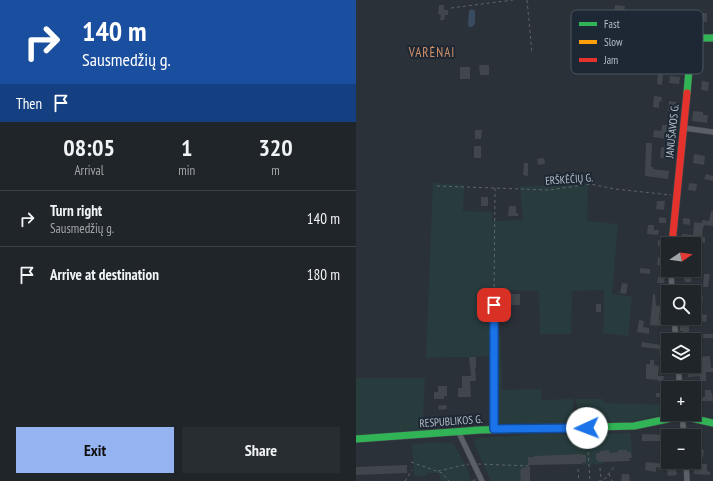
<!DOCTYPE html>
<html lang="en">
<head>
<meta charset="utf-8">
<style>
  :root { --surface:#20252a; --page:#282d32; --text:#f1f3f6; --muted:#a2a5a8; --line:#3d4247; --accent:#95b2f1 }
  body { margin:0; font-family:"PT Sans Narrow",sans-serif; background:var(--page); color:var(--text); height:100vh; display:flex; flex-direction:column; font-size:15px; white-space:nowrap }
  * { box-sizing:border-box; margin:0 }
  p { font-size:13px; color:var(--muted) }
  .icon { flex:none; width:22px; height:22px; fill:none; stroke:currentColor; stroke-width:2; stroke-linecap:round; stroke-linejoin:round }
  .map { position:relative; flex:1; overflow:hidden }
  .details { display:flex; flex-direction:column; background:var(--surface); width:356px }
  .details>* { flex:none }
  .guide { background:#1a4fa0; color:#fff; overflow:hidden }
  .needle { width:26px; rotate:77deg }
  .fabs { position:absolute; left:305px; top:237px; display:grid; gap:8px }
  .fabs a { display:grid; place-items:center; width:40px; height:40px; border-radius:0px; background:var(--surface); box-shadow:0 1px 3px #0004,0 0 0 1px var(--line); font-size:20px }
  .pin { position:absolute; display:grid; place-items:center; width:34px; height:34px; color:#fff; margin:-17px; border-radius:8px; box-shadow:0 2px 6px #0006 }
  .me { position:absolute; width:44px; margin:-22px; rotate:268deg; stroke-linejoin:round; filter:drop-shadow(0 0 3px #0008) }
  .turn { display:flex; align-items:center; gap:14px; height:84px; padding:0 16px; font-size:18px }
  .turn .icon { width:52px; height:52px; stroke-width:2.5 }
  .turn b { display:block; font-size:28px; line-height:34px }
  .then { display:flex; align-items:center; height:38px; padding:0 16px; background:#0003; gap:8px; font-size:15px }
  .eta { display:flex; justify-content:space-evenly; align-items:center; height:68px; text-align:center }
  .eta b { font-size:24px; font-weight:700; line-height:28px }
  .button { display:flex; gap:8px; margin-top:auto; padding:8px 16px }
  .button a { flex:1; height:46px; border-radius:0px; background:var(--accent); color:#111; font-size:16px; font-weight:700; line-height:46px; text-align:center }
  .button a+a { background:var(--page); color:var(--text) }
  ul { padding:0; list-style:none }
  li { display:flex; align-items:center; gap:12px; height:56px; padding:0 16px; border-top:1px solid var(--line) }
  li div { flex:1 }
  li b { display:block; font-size:15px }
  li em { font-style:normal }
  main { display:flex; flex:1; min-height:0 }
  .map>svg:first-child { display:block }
  .green { fill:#283c3e }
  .water { fill:#384b61 }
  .building { fill:#40464b }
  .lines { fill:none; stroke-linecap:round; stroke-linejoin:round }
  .street-casing { stroke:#494d53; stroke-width:6 }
  .fast-casing { stroke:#494d53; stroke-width:8 }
  .slow-casing { stroke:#494d53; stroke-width:8 }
  .jam-casing { stroke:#494d53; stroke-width:8 }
  .path { stroke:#5e646a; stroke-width:1; stroke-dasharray:3 3; stroke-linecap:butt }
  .street { stroke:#5b6066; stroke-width:5 }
  .fast { stroke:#30b455; stroke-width:7 }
  .slow { stroke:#ff9f0a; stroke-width:7 }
  .jam { stroke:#e5322d; stroke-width:7 }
  .route-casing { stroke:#114b97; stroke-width:10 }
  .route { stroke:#1a73e8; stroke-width:7 }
  .labels { text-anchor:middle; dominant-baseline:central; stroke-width:4; stroke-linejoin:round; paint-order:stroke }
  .street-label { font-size:11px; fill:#b5bec9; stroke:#1e2834 }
  .quarter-label { font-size:13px; letter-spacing:1px; fill:#d39067; stroke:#1e2834 }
  .key { fill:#1e2834; stroke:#4b5561; stroke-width:1 }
  .key-label { font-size:11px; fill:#b5bec9 }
</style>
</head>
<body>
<main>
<section class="details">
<div class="guide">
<div class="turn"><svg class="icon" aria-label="right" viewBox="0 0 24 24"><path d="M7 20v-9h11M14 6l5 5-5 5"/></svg><div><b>140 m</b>Sausmedžių g.</div></div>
<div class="then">Then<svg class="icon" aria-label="arrive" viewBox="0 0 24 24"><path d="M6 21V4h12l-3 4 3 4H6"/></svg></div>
</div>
<div class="eta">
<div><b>08:05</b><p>Arrival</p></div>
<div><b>1</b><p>min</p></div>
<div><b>320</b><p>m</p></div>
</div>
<ul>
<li><svg class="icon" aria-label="right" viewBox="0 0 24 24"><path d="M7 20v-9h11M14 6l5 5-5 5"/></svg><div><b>Turn right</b><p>Sausmedžių g.</p></div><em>140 m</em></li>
<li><svg class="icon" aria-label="arrive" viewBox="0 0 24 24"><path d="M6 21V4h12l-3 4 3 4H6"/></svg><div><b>Arrive at destination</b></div><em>180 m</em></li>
</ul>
<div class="button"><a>Exit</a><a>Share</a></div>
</section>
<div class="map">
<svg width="357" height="481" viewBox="0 0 357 481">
  <rect width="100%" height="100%" fill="#2b3138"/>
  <path class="green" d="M 77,183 L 108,185 L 107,211 L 136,212 L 136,221 L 167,220 L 164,186 L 232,185 L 231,221 L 262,224 L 256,294 L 276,297 L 272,336 L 247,333 L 248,324 L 248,290 L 216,291 L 215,334 L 184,334 L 183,291 L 137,290 L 139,335 L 145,335 L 146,390 L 185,389 L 185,400 L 217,399 L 218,422 L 217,423 L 141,424 L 140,356 L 70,358 Z
    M 0,378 L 69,378 L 66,434 L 0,439 Z
    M 220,399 L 247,399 L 248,403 L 312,405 L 312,414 L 272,422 L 222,423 Z
    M 274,433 L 277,458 L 276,458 L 275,452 L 271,452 L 271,450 L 262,450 L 262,452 L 253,453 L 253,450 L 244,451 L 244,453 L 240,453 L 240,460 L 242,460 L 242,462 L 247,462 L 247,464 L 225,465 L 226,463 L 230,462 L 230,455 L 226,455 L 225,454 L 215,456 L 215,454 L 210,454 L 210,456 L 204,456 L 204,455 L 199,455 L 199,456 L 193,456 L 193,455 L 182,457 L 182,456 L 178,456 L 172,462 L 173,467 L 166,468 L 166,470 L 164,470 L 166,481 L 135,481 L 118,443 L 119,439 L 122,438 L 183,434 Z
    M 70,442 L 97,443 L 110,465 L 115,481 L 87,481 L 84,479 L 84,473 L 71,473 L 70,476 L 59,476 L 58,473 L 56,443 L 69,444 Z"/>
  <path class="water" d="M 115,9 L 119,11 L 119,24 L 116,27 L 113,27 L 112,25 L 113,11 Z"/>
  <path class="building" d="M 83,5 L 88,5 L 88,10 L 92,10 L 92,15 L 89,15 L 88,20 L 84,20 L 85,15 L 82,14 Z
    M 259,5 L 269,6 L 268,13 L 258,13 Z
    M 344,13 L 351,13 L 351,22 L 343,21 Z
    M 123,65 L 133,65 L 133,75 L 124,75 Z
    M 104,67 L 114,67 L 114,79 L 104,79 Z
    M 302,74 L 307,75 L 306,85 L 301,84 Z
    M 314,76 L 324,77 L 323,84 L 313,83 Z
    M 346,81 L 353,82 L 352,91 L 345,90 Z
    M 298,96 L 306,97 L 305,102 L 303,101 L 303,108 L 297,107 Z
    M 313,101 L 320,102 L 319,111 L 312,111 Z
    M 337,111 L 347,112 L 347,115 L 352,115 L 351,123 L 336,121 Z
    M 306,125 L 313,125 L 312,139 L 297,137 L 298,130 L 305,131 Z
    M 119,130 L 126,130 L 125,139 L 119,139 Z
    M 290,143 L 296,143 L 295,167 L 297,167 L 297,169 L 313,171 L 312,179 L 289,176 Z
    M 118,146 L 125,146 L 125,158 L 118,158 Z
    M 305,147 L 316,148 L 316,156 L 314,156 L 314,159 L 304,158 Z
    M 338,154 L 349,156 L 348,165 L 337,163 Z
    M 188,158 L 189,164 L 182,165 L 181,159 Z
    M 168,163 L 172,163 L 172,176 L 167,175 Z
    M 350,174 L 357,176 L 357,181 L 348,179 Z
    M 333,183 L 341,184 L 340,191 L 332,190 Z
    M 125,197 L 132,197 L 132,206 L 125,206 Z
    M 301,201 L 309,201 L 308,210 L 300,209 Z
    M 153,206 L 160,206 L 160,213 L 162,213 L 162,216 L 152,216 Z
    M 355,211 L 357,211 L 357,226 L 348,225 L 348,227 L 347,227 L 346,237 L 349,237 L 349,243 L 326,240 L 326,234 L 337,235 L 338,222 L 346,223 L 346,220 L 353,221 Z
    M 303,217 L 310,218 L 310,223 L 303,223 Z
    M 327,218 L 334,219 L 334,225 L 327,224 Z
    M 292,225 L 298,225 L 298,230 L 303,230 L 302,235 L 291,234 Z
    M 302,240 L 309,241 L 308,247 L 302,246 Z
    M 302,257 L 308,258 L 307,266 L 301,265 Z
    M 284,268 L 294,269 L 294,274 L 284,273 Z
    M 327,273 L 336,275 L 335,282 L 329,282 Z
    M 348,274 L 354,274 L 352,287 L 347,287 Z
    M 302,277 L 309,277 L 308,283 L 301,283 Z
    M 266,283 L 272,284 L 270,294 L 264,293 Z
    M 155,294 L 164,294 L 164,305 L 155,305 Z
    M 297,294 L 299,294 L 300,306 L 307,305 L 307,312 L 304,312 L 303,320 L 306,321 L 306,326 L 294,325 Z
    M 338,295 L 347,296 L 346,304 L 338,303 Z
    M 240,304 L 245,304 L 245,312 L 240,312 Z
    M 145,310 L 155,310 L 155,313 L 145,313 Z
    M 338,311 L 344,312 L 344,314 L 351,315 L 350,322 L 346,321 L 346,319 L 338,319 Z
    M 283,320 L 288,321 L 287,327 L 293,328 L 293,334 L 281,332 Z
    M 324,323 L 333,323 L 333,332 L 339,332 L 340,339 L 342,339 L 342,344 L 338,344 L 338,340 L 327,340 L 327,331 L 324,331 Z
    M 347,334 L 357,334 L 357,338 L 347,338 Z
    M 286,342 L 311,346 L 310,353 L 303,353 L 304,349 L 285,347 Z
    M 354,356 L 355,368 L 357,368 L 357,372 L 350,372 L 350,381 L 344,381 L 344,376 L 332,377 L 332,371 L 341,371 L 341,370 L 344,369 L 343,357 Z
    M 113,357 L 120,357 L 120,368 L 119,368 L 120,381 L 114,381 L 115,397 L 102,397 L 102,388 L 106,388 L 106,376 L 115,376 Z
    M 307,358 L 312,359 L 312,366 L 317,366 L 316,371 L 305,369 Z
    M 294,360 L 298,360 L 298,365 L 303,366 L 302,376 L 308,376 L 307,382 L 302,381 L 302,380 L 290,379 L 290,364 L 294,364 Z
    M 82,386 L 91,386 L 91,396 L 88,396 L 88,399 L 78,399 L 78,392 L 82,392 Z
    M 341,388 L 341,398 L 349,397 L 349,390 L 355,390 L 355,393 L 356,393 L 357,401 L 343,401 L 344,411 L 338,411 L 338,389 Z
    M 300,393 L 308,393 L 308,396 L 312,396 L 312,400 L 304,400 L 304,397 L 300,397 Z
    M 90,405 L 91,409 L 83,410 L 82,406 Z
    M 331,429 L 339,430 L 339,434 L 332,434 Z
    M 286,434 L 308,435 L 308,441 L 286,441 Z
    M 253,450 L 253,453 L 262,452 L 262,450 L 271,450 L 271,452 L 275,452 L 276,458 L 273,458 L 274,461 L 242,462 L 242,460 L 240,460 L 240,453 L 244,453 L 244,451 Z
    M 340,450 L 348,450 L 347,457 L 340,456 Z
    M 226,454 L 226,455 L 230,455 L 230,462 L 226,463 L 226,464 L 172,465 L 172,457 L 178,457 L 178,456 Z
    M 290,462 L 310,464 L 309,468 L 300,467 L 300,472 L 289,470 Z
    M 346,464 L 351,464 L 351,471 L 354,472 L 354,475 L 338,474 L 338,469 L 346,469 Z
    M 51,465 L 51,473 L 0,475 L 0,467 Z
    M 174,467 L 174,481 L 165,481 L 164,470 L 166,470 L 165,468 Z
    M 320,468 L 321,475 L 312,476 L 311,469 Z
    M 266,474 L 273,474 L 274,481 L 265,481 Z"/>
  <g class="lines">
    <defs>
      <path id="street" d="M 244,27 L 333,39 L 337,42
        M 328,128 L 357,132
        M 315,270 L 316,292
        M 318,318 L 320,340
        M 322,366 L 324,388
        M 326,414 L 328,436
        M 102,431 L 126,481
        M 330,462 L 331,481"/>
      <path id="fast" d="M 331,93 L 335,46 L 337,42 L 347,38 L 357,38
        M 0,439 L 124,430 L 278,426 L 326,416 L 357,423"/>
      <path id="slow" d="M 138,305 L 138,429"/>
      <path id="jam" d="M 316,244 L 331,93"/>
    </defs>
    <use href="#street" class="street-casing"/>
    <use href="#fast" class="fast-casing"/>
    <use href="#slow" class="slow-casing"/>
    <use href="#jam" class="jam-casing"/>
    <path class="path" d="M 171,0 L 176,53
      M 95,8 L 157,0
      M 81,186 L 193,190 L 234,184 L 259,189 L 315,195
      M 138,299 L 139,188
      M 231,434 L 234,481
      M 55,462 L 86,473 L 93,481
      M 122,464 L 174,466
      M 244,468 L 245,480
      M 222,469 L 223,481
      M 82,471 L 113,464
      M 253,474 L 256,481
      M 49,481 L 56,470
      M 117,481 L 120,479
      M 243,481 L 247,481 L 258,467"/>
    <use href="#street" class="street"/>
    <use href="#fast" class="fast"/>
    <use href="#slow" class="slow"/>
    <use href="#jam" class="jam"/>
  </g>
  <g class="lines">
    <defs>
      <path id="route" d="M 138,305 L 138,429 L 231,428"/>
    </defs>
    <use href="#route" class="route-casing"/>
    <use href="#route" class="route"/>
  </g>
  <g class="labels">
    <g class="street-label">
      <text transform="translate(316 131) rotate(-84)">JANUŠAVOS G.</text>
      <text transform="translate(213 179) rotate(-4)">ERŠKĖČIŲ G.</text>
      <text transform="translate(95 421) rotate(-4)">RESPUBLIKOS G.</text>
    </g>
    <g class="quarter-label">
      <text x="76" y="52">VARĖNAI</text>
    </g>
  </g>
  <rect x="215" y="10" width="132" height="64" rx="6" class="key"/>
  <rect x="223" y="22" width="18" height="4" fill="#30b455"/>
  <rect x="223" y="40" width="18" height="4" fill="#ff9f0a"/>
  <rect x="223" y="58" width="18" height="4" fill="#e5322d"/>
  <g class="key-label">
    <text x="248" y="28">Fast</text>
    <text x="248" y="46">Slow</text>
    <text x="248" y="64">Jam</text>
  </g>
</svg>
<div class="fabs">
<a><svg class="needle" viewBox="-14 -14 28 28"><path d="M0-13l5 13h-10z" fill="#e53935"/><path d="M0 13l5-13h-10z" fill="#a2a5a8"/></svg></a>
<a><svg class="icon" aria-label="search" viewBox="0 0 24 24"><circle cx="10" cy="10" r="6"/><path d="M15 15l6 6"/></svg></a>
<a><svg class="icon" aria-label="layers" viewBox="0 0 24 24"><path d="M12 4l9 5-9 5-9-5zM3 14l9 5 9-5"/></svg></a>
<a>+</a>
<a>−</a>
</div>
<div class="pin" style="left:138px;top:305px;background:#d93025"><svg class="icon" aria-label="arrive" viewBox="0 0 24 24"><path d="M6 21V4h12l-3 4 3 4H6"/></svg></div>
<svg class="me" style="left:231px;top:428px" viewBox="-20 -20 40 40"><circle r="19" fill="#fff"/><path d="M0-13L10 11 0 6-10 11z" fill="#1a73e8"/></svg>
</div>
</main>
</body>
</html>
